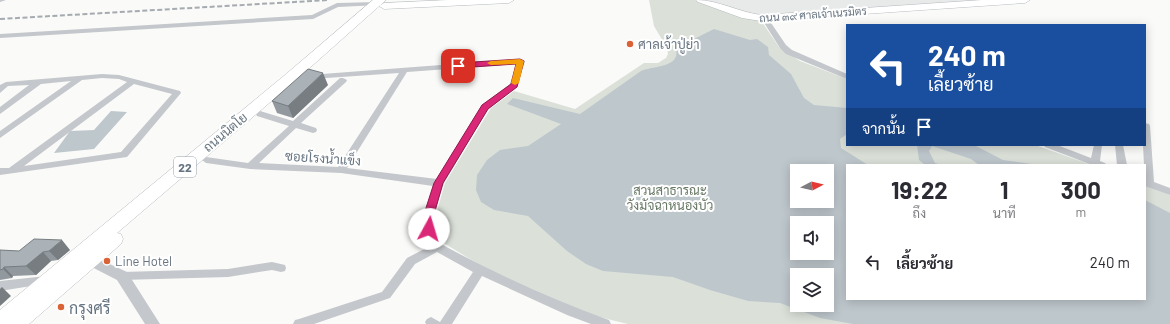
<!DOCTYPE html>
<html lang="th">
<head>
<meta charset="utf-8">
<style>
  :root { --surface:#fff; --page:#f2f2f3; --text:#2b2b33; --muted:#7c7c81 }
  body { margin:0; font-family:Barlow,Sarabun,sans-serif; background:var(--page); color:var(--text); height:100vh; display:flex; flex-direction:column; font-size:15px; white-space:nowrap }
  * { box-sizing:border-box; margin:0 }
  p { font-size:13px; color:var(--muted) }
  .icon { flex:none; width:22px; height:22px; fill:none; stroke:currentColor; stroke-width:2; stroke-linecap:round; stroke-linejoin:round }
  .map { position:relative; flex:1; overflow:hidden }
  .panel { position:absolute; left:846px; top:164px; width:300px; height:136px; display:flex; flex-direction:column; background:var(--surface); border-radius:0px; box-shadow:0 2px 10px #0003 }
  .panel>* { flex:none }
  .top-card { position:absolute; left:846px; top:24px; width:300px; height:122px; border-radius:0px; box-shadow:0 2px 10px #0003; background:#1a4fa0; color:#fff; overflow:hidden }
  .needle { width:26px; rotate:83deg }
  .tools { position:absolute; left:790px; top:164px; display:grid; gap:8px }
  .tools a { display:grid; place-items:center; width:44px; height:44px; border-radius:0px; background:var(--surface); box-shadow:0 2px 10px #0003; font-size:20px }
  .pin { position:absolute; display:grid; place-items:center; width:34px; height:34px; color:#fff; margin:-17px; border-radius:8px; box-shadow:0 2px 6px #0006 }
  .me { position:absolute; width:44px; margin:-22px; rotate:6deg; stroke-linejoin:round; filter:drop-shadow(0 0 3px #0008) }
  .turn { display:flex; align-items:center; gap:14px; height:84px; padding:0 16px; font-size:18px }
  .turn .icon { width:52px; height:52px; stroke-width:2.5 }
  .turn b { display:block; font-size:28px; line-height:34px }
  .then { display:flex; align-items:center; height:38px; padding:0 16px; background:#0003; gap:8px; font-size:15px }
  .eta { display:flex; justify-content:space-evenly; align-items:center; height:68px; text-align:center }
  .eta b { font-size:24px; font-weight:700; line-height:28px }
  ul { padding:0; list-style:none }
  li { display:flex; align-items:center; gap:12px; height:60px; padding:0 16px }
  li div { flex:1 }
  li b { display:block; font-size:15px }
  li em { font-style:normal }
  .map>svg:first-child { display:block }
  .built { fill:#e8e9e9 }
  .green { fill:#dbe0d9; fill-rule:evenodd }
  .water { fill:#bec7cc; fill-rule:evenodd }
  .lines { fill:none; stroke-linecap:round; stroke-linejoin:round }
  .secondary-casing { stroke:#b6bbc0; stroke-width:1 }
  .primary-casing { stroke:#b7bbbf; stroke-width:1 }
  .minor { fill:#c4c7cb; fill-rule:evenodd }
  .tertiary { fill:#c4c7cb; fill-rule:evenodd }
  .secondary { fill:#fff; fill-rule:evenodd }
  .primary { fill:#fff; fill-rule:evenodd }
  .rail { stroke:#a5abb0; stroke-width:2; stroke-dasharray:5 2.5; stroke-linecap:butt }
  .wall { fill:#92999e }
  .shaded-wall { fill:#777d81 }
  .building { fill:#aab2b8; stroke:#777d81 }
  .route { fill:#db2777; stroke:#8e194d }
  .slow { fill:#f59e0b }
  .poi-dot { fill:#db6236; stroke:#fff; stroke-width:1.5 }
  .labels { text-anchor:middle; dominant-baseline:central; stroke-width:4; stroke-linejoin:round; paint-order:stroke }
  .far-street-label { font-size:11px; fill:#667481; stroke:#fff }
  .shield { fill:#fff; stroke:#949ea7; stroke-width:1 }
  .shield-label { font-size:12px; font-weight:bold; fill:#667481 }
  .poi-label { font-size:13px; fill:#667481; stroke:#fff; text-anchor:start }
  .street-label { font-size:13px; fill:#667481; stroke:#fff }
  .park-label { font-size:13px; fill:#687965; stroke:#fff }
  .near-poi-label { font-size:16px; fill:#667481; stroke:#fff; text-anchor:start }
</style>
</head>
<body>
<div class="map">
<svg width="1170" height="324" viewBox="0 0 1170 324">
  <rect width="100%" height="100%" fill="#fafaf8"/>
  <path class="built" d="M 703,0 L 1002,0 L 753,16 Z"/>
  <path class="green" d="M 649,0 L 694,0 L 762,22 L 779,47 L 800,61 L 847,79 L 847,145 L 1035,145 L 1092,165 L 847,165 L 847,299 L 1145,299 L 1145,185 L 1170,195 L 1170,324 L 628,324 C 560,309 497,277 439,240 L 436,232 L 435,218 L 445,183 L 491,108 L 514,91 L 575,109 L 644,63 L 658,63 L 666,58 L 668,54 L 667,48 L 654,26 ZM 797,171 L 827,171 L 827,201 L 797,201 ZM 797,223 L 827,223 L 827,253 L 797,253 ZM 797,275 L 827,275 L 827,305 L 797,305 Z"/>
  <path class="water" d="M 714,29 L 750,40 L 757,39 L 768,47 L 769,55 L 791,74 L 804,98 L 814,105 L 847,108 L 847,134 L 840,139 L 841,148 L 868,165 L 847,165 L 847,299 L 1145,299 L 1145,200 L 1170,213 L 1170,324 L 853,324 L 820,318 L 780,303 L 748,301 L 710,290 L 673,277 L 603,271 L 586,264 L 567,251 L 528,216 L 494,210 L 481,202 L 476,190 L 477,175 L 487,160 L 500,150 L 528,146 L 561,124 L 507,104 L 513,98 L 580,114 L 641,71 C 651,66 681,68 676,49 L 680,46 ZM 797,171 L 827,171 L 827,201 L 797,201 ZM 797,223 L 827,223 L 827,253 L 797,253 ZM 797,275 L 827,275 L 827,305 L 797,305 Z
    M 111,111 L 127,112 L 94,149 L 54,153 L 70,131 L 94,130 Z
    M 917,145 L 974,145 L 1003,160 L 1039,165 L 979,165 L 971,159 L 932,146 L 929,151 L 935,163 L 942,165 L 925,165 L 919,160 Z"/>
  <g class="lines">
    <defs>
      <path id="secondary" d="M 448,0 L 514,0 L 509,3 L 384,9 L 379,6 L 384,3 Z
        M 696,0 C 719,0 738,12 761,15 L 982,0 L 1030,0 L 1025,3 L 761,21 L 742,18 L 698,2 Z"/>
      <path id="primary" d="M 373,0 L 386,0 L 295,81 L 117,233 L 121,234 L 123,239 L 121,244 L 29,324 L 0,324 L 0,310 L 285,75 Z"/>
    </defs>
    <use href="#secondary" class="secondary-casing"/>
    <use href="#primary" class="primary-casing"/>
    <path class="minor" d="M 0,0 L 6,0 L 0,2 Z
      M 377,2 L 380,4 L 379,5 L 338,7 L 313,19 L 0,38 L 0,34 L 312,15 L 337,3 Z
      M 765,16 L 767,17 L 786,45 L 792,50 L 847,74 L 847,79 L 786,54 L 780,48 L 761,18 Z
      M 521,59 L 525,61 L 517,87 L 488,109 L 444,183 L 435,211 L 434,229 L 439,243 C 494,273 551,299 609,320 L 611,324 L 591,324 L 567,315 L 482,276 L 452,324 L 426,324 L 425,322 L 427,319 L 431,317 L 440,322 L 473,272 L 437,252 L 415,264 L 390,298 L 314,324 L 293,324 L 295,320 L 299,319 L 382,292 L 407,258 L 430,246 C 421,219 425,212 433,186 L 341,173 L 250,169 L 206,163 L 202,160 L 203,158 L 206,157 L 248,163 L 289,126 L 257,116 L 256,114 L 257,112 L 260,111 L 293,121 L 340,78 L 343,78 L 347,80 L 346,82 L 301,123 L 316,128 L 317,130 L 316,132 L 313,133 L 296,128 L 259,163 L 338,167 L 399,73 L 312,79 L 308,77 L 309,75 ZM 516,64 L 510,84 L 482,105 L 437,179 L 347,168 L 407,72 Z
      M 102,74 L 119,75 L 180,91 L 181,93 L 127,157 L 0,175 L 0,168 L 9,168 L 127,82 L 119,79 L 102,78 L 82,80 L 0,138 L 0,131 L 71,81 L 41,84 L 0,114 L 0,107 L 29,85 L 8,86 L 0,93 L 0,85 L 6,82 ZM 134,84 L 172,94 L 121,152 L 24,166 Z
      M 1145,123 L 1149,124 L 1150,126 L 1154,182 L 1170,188 L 1170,195 L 1145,186 L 1145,165 L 1144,165 L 1143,145 L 1145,145 Z
      M 1044,145 L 1057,145 L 1091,158 L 1094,145 L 1102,145 L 1100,161 L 1105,163 L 1107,165 L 1092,165 L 1045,147 Z
      M 1115,145 L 1123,145 L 1127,165 L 1117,165 Z
      M 272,262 L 285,265 L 286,268 L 285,271 L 281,272 L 272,270 L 228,277 L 122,280 L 118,279 L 117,276 L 118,273 L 122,272 L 228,269 Z
      M 46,276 L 50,277 L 51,280 L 50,283 L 0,291 L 0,281 Z"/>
    <path class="tertiary" d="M 86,253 L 127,272 L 160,324 L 145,324 L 117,280 L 82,262 L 80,258 L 82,254 Z"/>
    <use href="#secondary" class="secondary"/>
    <use href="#primary" class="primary"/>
    <path class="rail" d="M 0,19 L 329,0"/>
  </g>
  <path class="wall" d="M 328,85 L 293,118 L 277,113 L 272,101 Z
    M 0,250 L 19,251 L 70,250 L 58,260 L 51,261 L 36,275 L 13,276 L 12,278 L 0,280 Z"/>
  <path class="shaded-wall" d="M 323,73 L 328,85 L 293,118 L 288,106 Z
    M 62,240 L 70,250 L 58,260 L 49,251 Z
    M 43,252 L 51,261 L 36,275 L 26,266 Z
    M 4,267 L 13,276 L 12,278 L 3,269 Z
    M 2,287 L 11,296 L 0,306 L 0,289 Z"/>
  <path class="building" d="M 308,69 L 323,73 L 288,106 L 272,101 Z
    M 34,239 L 62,240 L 49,251 L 43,252 L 26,266 L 4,267 L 3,269 L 0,270 L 0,250 L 19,251 Z"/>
  <path class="route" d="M 520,59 L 524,61 L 517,87 L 488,109 L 443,183 L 435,211 L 432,232 L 425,232 L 424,229 L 425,211 L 434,183 L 482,105 L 511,84 L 516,64 L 458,68 L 454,66 L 458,63 Z"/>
  <path class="slow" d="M 520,59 L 524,61 L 519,83 L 515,85 L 511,83 L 516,64 L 491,65 L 487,63 L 491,61 Z"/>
  <g class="poi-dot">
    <circle cx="630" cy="44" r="4"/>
    <circle cx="107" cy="261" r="4"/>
    <circle cx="61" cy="307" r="4"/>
  </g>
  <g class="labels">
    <g class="far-street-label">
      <text transform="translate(813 14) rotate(-4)">ถนน ๓๙ ศาลเจ้าเนรมิตร</text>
    </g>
    <rect class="shield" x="174" y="157" width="22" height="20" rx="3"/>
    <g class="shield-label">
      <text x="185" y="167">22</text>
    </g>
    <g class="poi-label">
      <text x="638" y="44">ศาลเจ้าปู่ย่า</text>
      <text x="115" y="261">Line Hotel</text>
    </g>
    <g class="street-label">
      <text transform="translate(225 132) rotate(-40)">ถนนนิตโย</text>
      <text transform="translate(323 158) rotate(4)">ซอยโรงน้ำแข็ง</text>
    </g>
    <g class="park-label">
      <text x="670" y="190">สวนสาธารณะ<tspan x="670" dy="15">วังมัจฉาหนองบัว</tspan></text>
    </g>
    <g class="near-poi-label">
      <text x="69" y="307">กรุงศรี</text>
    </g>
  </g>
</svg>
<div class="tools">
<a><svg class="needle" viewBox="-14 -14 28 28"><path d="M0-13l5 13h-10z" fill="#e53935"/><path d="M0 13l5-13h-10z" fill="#7c7c81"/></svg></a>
<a><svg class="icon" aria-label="sound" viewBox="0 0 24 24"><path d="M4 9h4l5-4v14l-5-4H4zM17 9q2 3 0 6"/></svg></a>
<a><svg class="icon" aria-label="layers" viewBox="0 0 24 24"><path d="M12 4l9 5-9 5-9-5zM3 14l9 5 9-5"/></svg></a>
</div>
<div class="pin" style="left:458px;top:66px;background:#d93025"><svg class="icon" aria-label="arrive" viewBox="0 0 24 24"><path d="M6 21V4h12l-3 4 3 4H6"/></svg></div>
<svg class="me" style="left:429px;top:229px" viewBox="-20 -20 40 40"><circle r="19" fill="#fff"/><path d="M0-13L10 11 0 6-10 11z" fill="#db2777"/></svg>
<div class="top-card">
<div class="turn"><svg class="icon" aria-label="left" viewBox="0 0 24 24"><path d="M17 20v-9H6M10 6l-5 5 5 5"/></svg><div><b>240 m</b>เลี้ยวซ้าย</div></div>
<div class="then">จากนั้น<svg class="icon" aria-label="arrive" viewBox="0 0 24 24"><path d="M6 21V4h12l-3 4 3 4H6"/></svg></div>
</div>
<section class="panel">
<div class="eta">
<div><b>19:22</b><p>ถึง</p></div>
<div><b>1</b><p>นาที</p></div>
<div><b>300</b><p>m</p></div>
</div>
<ul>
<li><svg class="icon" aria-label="left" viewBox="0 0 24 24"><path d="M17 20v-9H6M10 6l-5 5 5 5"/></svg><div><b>เลี้ยวซ้าย</b></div><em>240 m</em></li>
</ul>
</section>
</div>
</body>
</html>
